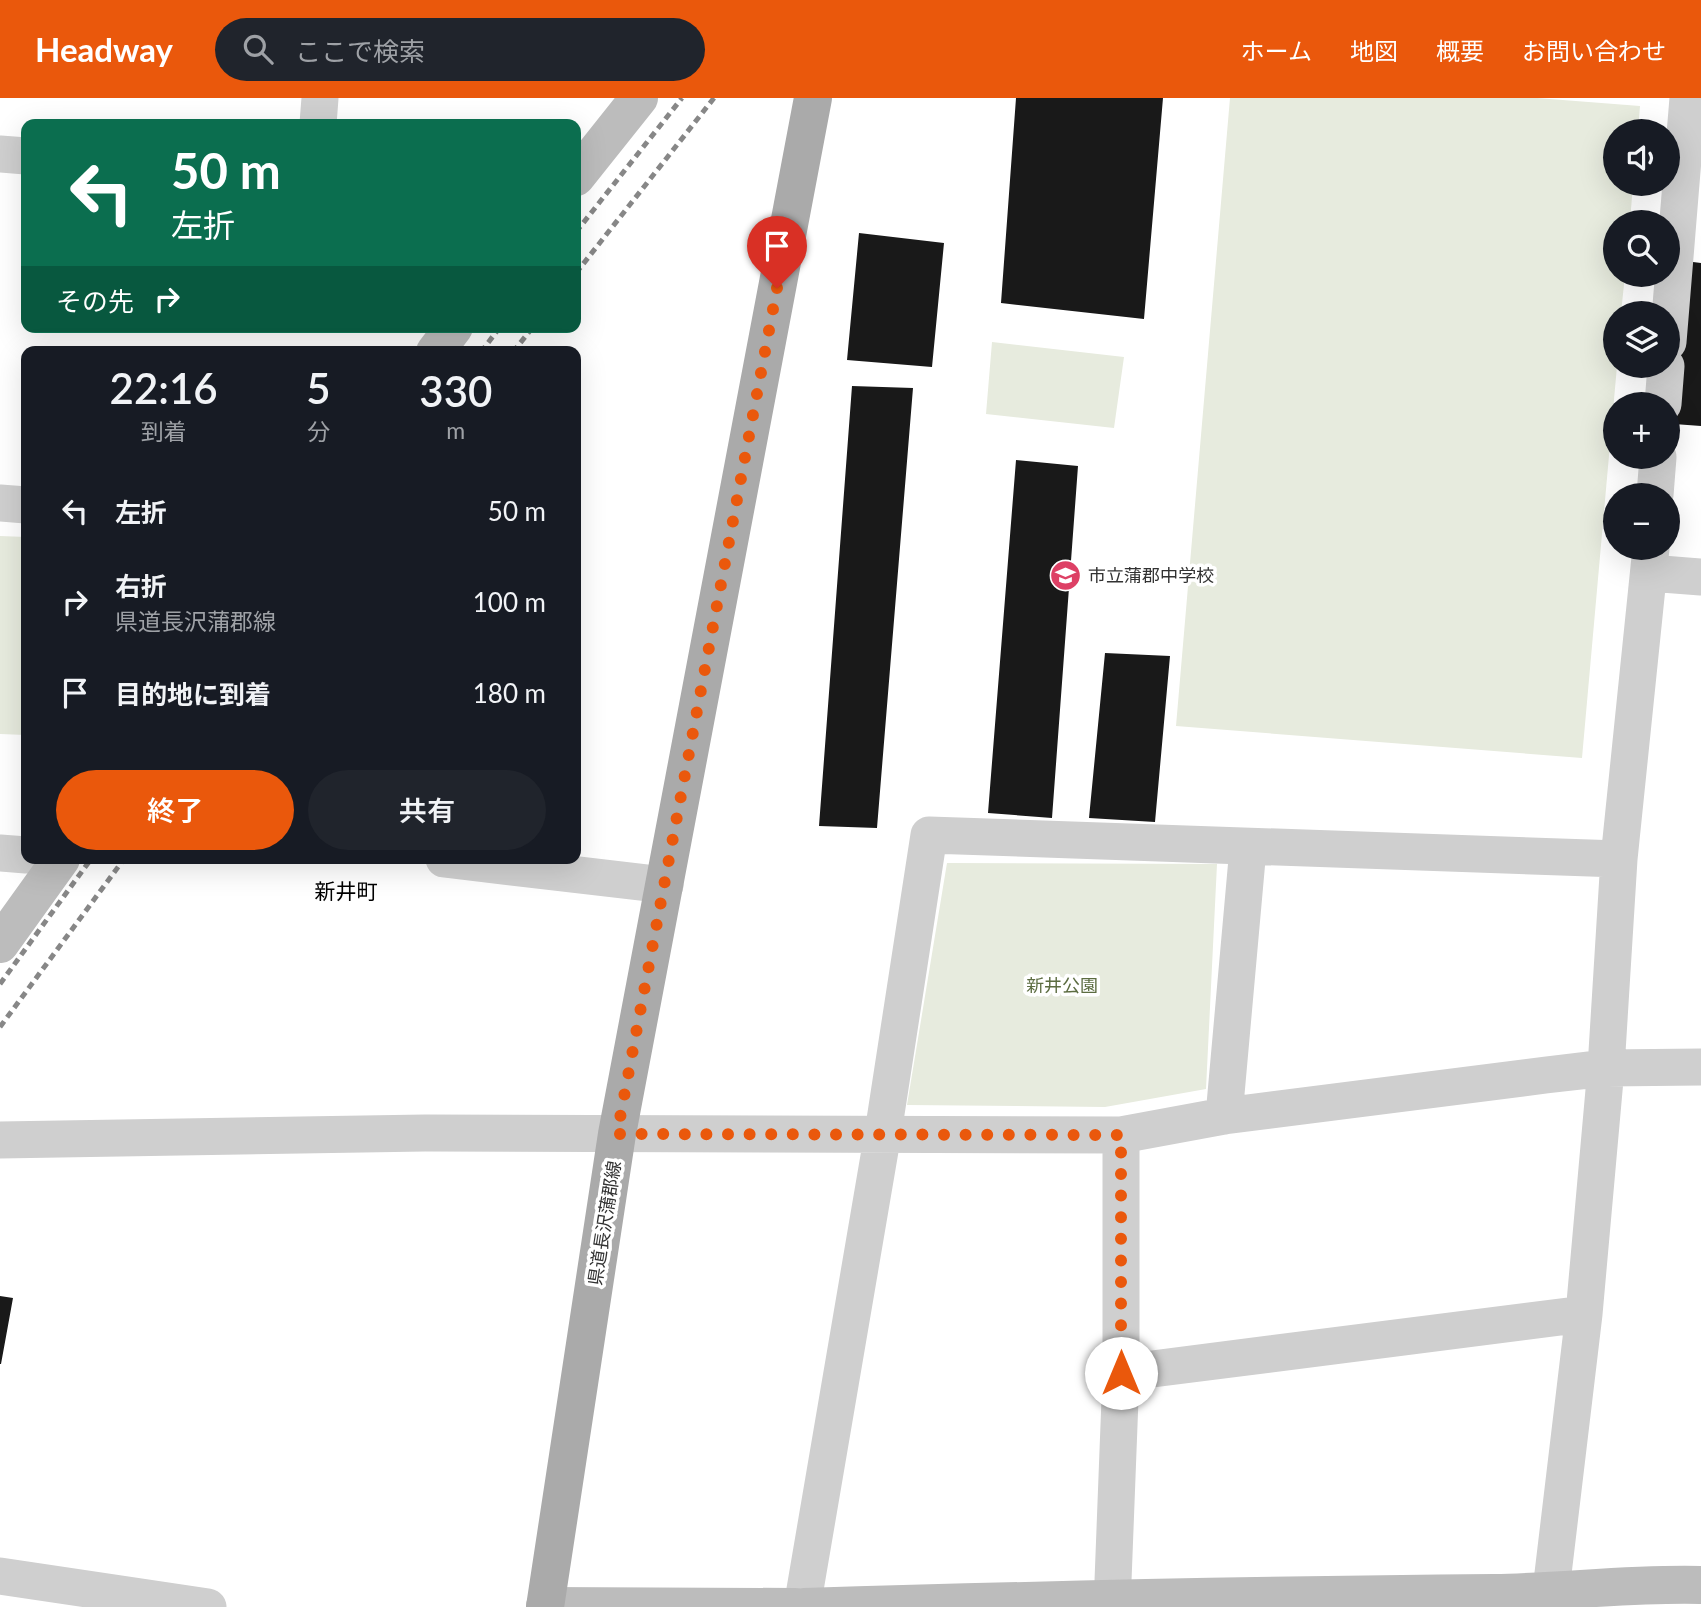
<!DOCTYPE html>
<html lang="ja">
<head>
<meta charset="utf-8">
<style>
  :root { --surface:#171b24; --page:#20242c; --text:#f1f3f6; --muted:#9ea1a6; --accent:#ea580c }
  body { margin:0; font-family:Lato,"Noto Sans JP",sans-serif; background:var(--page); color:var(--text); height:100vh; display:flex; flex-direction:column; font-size:26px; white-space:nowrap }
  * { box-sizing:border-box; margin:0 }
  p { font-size:23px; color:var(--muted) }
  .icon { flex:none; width:38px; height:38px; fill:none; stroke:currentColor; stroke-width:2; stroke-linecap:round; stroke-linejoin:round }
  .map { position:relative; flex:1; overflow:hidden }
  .panel { position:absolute; left:21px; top:248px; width:560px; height:518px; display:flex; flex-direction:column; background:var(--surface); border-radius:14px; box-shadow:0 7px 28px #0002 }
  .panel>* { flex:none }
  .top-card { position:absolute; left:21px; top:21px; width:560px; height:214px; border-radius:14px; box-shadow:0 7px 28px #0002; background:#0b6e4f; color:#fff; overflow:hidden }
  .controls { position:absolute; left:1603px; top:21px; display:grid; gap:14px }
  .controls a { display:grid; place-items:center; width:77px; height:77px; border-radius:50%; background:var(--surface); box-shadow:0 7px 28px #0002; font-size:35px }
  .pin { position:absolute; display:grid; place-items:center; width:60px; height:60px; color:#fff; margin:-72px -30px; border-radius:50% 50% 50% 0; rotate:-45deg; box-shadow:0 0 7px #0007 }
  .pin .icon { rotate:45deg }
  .me { position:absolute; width:77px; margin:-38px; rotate:0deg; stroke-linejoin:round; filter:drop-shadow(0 0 5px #0008) }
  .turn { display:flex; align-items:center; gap:24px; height:147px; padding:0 35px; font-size:32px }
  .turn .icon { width:91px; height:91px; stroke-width:2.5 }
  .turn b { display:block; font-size:49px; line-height:60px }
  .then { display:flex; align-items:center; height:66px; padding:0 35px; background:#0003; gap:14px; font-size:26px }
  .eta { display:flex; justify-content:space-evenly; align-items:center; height:119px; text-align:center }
  .eta b { font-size:42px; font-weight:600; line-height:49px }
  .button { display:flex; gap:14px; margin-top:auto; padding:14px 35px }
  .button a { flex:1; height:80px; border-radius:42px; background:var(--accent); color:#fff; font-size:28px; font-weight:600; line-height:80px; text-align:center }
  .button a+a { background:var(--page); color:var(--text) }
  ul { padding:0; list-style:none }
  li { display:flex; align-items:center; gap:21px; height:91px; padding:0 35px }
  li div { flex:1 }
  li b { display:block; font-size:26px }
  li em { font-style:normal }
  header { display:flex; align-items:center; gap:42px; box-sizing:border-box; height:98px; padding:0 35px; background:var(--accent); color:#fff }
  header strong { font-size:33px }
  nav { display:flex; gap:38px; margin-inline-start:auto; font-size:24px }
  .search { width:490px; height:63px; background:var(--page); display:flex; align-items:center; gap:18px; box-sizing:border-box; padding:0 24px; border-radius:38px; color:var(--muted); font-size:26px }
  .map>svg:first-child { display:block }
  .green { fill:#e7ebde }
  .building { fill:#191919 }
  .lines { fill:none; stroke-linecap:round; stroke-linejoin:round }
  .street { stroke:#cfcfcf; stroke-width:37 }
  .secondary { stroke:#bcbcbc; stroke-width:38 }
  .primary { stroke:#aaa; stroke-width:38 }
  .rail { stroke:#878787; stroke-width:5; stroke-dasharray:7 5; stroke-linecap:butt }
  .route { stroke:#ea580c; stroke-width:12; stroke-dasharray:0 21.6 }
  .labels { text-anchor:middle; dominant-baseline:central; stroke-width:7; stroke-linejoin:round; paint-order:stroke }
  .poi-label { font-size:18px; fill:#323232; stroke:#fff; text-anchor:start }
  .park-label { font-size:18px; fill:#5c6c41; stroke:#fff }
  .street-label { font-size:18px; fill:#323232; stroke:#fff }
  .quarter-label { font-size:21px; fill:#000; stroke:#fff }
</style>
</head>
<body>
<header>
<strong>Headway</strong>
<div class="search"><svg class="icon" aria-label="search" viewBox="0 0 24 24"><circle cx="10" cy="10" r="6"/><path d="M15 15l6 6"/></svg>ここで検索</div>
<nav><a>ホーム</a><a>地図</a><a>概要</a><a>お問い合わせ</a></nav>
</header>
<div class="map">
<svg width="1701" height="1509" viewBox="0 0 1701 1509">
  <rect width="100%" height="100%" fill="#fff"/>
  <path class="green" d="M 1230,0 L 1537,0 L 1640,8 L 1638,33 L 1615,33 L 1615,86 L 1633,86 L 1630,124 L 1615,124 L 1615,177 L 1625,177 L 1621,215 L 1615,215 L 1617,268 L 1582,660 L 1176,628 Z
    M 992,244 L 1124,259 L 1114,330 L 986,316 Z
    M 0,438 L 26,439 L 26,637 L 0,636 Z
    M 947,765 L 1217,766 L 1206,991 L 1105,1009 L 907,1007 Z"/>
  <path class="building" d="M 1016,0 L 1163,0 L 1144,221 L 1001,205 Z
    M 859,135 L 944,145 L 932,269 L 847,262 Z
    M 1685,163 L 1701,165 L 1701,328 L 1674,326 Z
    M 852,288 L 913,290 L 877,730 L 819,728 Z
    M 1016,362 L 1078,368 L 1052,720 L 988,715 Z
    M 1105,555 L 1170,558 L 1155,724 L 1089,720 Z
    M 0,1198 L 13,1200 L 1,1266 L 0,1266 Z"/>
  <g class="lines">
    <path class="street" d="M 318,26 L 320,0
      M 0,56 L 26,58
      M 1668,244 L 1688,0
      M 1663,306 L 1666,268
      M 1655,397 L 1658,359
      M 0,405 L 26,407
      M 1649,475 L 1701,479
      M 0,755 L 26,757
      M 444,761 L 665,787
      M 1224,1018 L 1248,750
      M 0,1042 L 425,1035 L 1121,1037 L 1224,1018 L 1546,977 L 1606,970 L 1701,969
      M 1121,1275 L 1584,1216
      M 0,1478 L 208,1509
      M 802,1509 L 883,1035 L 929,737 L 1619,761
      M 1112,1509 L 1121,1275 L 1121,1037
      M 1549,1509 L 1584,1216 L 1606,970 L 1619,761 L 1651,450"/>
    <path class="secondary" d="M 576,79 L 639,0
      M 435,254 L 454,229
      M 0,846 L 61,761
      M 545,1508 L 795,1509
      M 804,1509 C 1034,1502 1264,1497 1494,1495 C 1563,1494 1632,1485 1701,1487"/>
    <path class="primary" d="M 545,1509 L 617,1036 L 813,0"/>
    <path class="rail" d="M 576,134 L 682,0
      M 576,175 L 714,0
      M 481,254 L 500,229
      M 513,254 L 533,229
      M 0,886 L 91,761
      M 0,929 L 124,761"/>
  </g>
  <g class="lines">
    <path class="route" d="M 777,190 L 617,1036 L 1121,1037 L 1121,1275"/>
  </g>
  <defs>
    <symbol id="school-disc" viewBox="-11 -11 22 22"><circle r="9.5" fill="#dd4065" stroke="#fff"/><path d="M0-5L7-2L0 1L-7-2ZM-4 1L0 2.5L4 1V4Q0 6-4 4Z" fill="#fff"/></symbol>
  </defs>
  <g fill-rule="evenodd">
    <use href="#school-disc" x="1048" y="460" width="35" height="35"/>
  </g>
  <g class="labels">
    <g class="poi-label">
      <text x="1088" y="477">市立蒲郡中学校</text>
    </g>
    <g class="park-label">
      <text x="1062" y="887">新井公園</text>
    </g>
    <g class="street-label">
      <text transform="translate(604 1125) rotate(-81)">県道長沢蒲郡線</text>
    </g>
    <g class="quarter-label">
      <text x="346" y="792">新井町</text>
    </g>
  </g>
</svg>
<div class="controls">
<a><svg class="icon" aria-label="sound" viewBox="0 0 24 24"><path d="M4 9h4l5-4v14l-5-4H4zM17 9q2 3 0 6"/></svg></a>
<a><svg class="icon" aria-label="search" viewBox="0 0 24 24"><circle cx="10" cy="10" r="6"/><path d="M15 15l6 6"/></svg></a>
<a><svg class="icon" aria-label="layers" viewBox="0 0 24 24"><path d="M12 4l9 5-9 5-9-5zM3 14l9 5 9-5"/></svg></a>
<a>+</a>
<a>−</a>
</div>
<div class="pin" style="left:777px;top:190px;background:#d93025"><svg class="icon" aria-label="arrive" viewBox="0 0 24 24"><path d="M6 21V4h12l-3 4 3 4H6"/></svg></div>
<svg class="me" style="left:1121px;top:1275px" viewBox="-20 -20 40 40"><circle r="19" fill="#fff"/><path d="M0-13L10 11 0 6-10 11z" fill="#ea580c"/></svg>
<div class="top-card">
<div class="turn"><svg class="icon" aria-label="left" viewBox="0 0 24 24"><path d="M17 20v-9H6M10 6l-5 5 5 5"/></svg><div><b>50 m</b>左折</div></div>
<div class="then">その先<svg class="icon" aria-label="right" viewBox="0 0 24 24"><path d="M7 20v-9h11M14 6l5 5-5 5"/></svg></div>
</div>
<section class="panel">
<div class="eta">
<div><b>22:16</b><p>到着</p></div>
<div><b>5</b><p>分</p></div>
<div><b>330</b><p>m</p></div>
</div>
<ul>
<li><svg class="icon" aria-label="left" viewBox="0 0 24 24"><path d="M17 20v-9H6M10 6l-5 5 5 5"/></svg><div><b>左折</b></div><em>50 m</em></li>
<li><svg class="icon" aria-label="right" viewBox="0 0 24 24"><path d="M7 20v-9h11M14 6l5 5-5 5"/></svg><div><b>右折</b><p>県道長沢蒲郡線</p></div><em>100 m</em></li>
<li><svg class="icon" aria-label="arrive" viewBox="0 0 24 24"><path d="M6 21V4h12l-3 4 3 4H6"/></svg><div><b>目的地に到着</b></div><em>180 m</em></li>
</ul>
<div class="button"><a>終了</a><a>共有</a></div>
</section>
</div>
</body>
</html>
